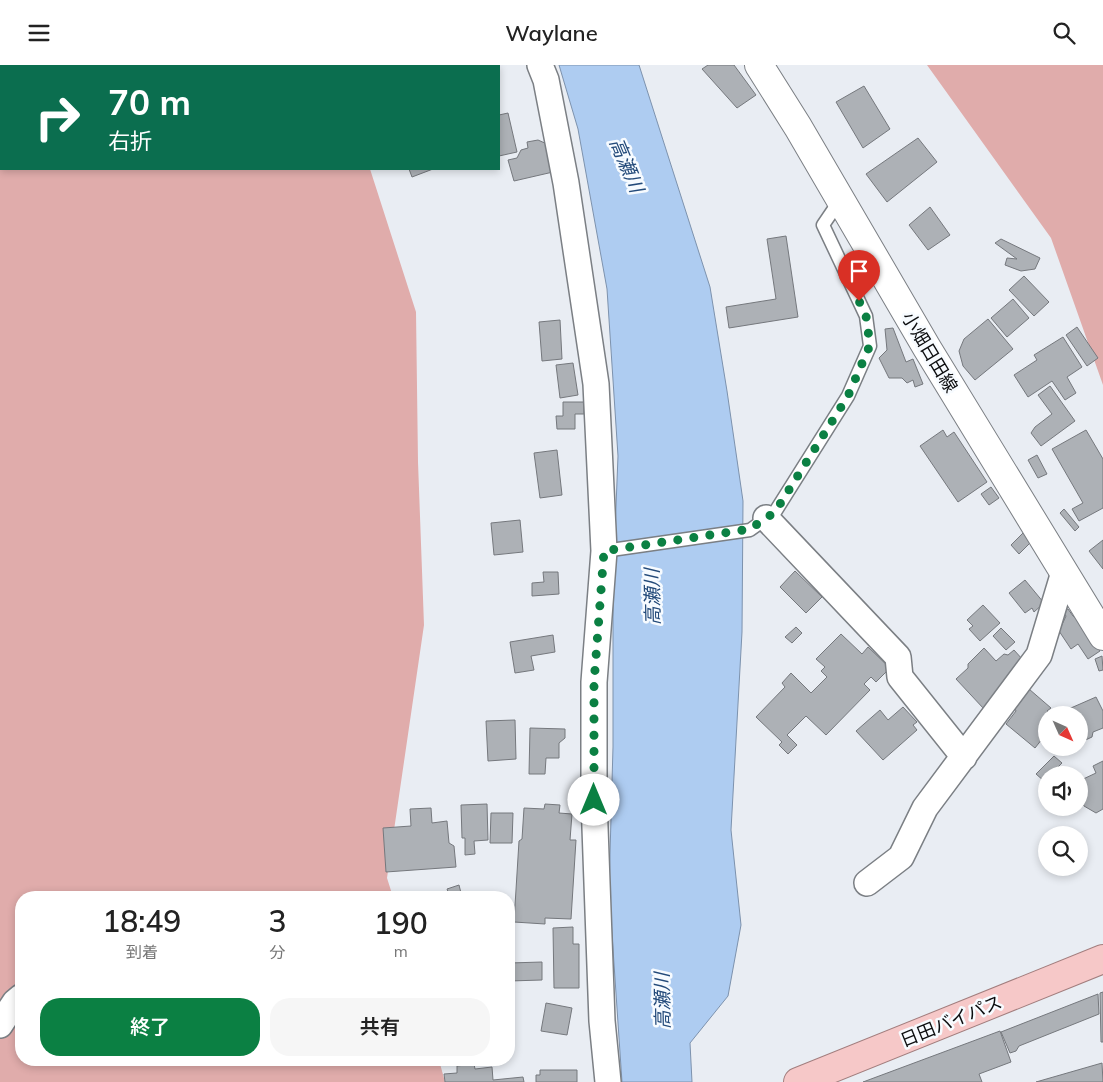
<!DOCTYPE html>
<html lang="ja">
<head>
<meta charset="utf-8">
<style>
  :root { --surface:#fff; --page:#f6f6f6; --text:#222; --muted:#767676; --accent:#0b8043 }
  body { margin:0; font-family:Mulish,"Noto Sans JP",sans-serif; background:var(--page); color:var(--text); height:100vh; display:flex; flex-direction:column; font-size:19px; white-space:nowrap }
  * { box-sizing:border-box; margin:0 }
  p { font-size:16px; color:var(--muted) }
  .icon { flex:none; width:28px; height:28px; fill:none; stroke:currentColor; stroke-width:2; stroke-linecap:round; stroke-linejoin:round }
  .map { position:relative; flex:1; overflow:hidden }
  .panel { position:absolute; left:15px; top:826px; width:500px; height:175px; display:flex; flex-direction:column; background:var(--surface); border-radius:20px; box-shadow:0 2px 8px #0003 }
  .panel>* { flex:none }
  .top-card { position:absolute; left:0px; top:0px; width:500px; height:105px; box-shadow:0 2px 8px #0003; background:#0b6e4f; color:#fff; overflow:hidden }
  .needle { width:32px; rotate:135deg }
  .controls { position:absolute; left:1038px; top:641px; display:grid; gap:10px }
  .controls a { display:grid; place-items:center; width:50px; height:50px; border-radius:50%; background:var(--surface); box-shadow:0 2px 8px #0003; font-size:25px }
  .pin { position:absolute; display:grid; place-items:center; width:42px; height:42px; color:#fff; margin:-51px -21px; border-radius:50% 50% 50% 0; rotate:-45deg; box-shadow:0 0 5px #0007 }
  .pin .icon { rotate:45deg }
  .me { position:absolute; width:55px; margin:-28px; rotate:0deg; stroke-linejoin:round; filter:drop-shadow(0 0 4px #0008) }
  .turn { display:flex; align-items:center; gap:18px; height:105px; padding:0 25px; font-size:22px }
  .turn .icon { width:65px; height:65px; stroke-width:2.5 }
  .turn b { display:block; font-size:35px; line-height:42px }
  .eta { display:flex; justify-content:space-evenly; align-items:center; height:85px; text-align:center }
  .eta b { font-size:30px; font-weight:600; line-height:35px }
  .action { display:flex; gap:10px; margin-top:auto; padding:10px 25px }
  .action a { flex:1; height:58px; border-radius:20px; background:var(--accent); color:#fff; font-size:20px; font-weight:600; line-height:58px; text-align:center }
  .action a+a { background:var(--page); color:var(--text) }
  header { display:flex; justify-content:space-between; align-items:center; height:65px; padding:0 25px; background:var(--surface); font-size:22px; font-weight:600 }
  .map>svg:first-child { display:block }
  .forest { fill:#e0acab }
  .water { fill:#aeccf1; stroke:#7d92ad }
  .building { fill:#adb1b6; stroke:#75787d }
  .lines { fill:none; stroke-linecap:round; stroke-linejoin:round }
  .service-casing { stroke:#7b7f84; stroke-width:15 }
  .minor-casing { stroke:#7b7f84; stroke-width:28 }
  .secondary-casing { stroke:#7b7f84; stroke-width:30 }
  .trunk-casing { stroke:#a27e7e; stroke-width:30 }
  .service { stroke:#fff; stroke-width:12 }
  .minor { stroke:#fff; stroke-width:25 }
  .secondary { stroke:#fff; stroke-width:28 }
  .trunk { stroke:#f6c8c8; stroke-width:28 }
  .route { stroke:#0b8043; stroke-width:9; stroke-dasharray:0 16.2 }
  .labels { text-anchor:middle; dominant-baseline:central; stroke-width:5; stroke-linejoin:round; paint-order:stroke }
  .street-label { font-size:18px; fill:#0b0c0e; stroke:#f7fbff }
  .water-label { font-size:19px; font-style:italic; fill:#234a7a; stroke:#f7fbff }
</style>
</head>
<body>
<header><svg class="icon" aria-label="menu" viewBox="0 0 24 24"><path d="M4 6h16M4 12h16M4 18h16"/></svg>Waylane<svg class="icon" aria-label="search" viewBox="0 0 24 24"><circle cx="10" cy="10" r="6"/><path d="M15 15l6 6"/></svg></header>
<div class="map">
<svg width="1103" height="1017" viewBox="0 0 1103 1017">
  <rect width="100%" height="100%" fill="#e9edf3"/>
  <path class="forest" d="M 0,0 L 337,0 L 337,1 L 1,1 L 1,104 L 370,104 L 416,247 L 418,397 L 424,560 L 387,813 L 393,832 L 21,832 L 21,995 L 439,995 L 445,1017 L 0,1017 Z
    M 927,0 L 1103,0 L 1103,320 L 1051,173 Z"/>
  <path class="water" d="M 559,0 L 639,0 L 710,222 L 727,326 L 743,436 L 742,567 L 731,765 L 741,860 L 728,931 L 690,978 L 692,1017 L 622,1017 L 609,825 L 613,682 L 613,517 L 618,391 L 607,224 L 578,64 Z"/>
  <path class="building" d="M 708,0 L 734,0 L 756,30 L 737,43 L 702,4 Z
    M 864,21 L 890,64 L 863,83 L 836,37 Z
    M 508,48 L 517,87 L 499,91 L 499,50 Z
    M 918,73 L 937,97 L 887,137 L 866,109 Z
    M 538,75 L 547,79 L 553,107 L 514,116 L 508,95 L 517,93 L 521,85 L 528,83 L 527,77 Z
    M 409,104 L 433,104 L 412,112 Z
    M 930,142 L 950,170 L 928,185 L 909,160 Z
    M 786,171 L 798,252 L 729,263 L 726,242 L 776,234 L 767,174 Z
    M 1001,174 L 1040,193 L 1035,204 L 1021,206 L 1005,200 L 1007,193 L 1017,194 L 995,178 Z
    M 1024,211 L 1049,237 L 1034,251 L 1009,225 Z
    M 1013,234 L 1029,253 L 1007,272 L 991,253 Z
    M 988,254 L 1013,284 L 975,315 L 963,301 L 959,286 L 964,274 Z
    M 560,255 L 562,294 L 542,296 L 539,257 Z
    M 1077,262 L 1098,293 L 1087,301 L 1066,270 Z
    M 893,263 L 906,297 L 913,294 L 923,319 L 915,322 L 913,315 L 907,318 L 902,313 L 889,313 L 879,293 L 887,285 L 885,264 Z
    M 1063,272 L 1082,302 L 1067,312 L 1076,328 L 1065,335 L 1052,316 L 1028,332 L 1014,310 L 1037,295 L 1034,290 Z
    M 573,298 L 578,330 L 560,333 L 556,300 Z
    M 1050,321 L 1075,356 L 1041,381 L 1031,368 L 1035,362 L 1052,349 L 1038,330 Z
    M 563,337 L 584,337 L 584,349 L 575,349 L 575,364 L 557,364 L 556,351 L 563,351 Z
    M 943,365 L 947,372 L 954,367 L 987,417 L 958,437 L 920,381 Z
    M 1086,365 L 1103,394 L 1103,443 L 1079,456 L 1072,444 L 1083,438 L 1052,384 Z
    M 557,385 L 562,430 L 540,433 L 534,388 Z
    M 1037,390 L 1047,409 L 1038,413 L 1028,395 Z
    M 991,422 L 999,433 L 989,440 L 981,429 Z
    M 1064,444 L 1079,462 L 1075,466 L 1060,448 Z
    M 520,455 L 523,487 L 494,490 L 491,458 Z
    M 1023,468 L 1031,477 L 1019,489 L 1011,480 Z
    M 1103,475 L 1103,504 L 1089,486 Z
    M 795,506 L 822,532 L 806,548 L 780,522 Z
    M 543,507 L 558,507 L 559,529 L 532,531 L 532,518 L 544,517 Z
    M 1025,515 L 1044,538 L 1034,547 L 1032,543 L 1025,548 L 1009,528 Z
    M 983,540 L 1000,558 L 980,576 L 969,564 L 973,561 L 967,555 Z
    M 1068,544 L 1073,551 L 1080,556 L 1100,586 L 1088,594 L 1078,579 L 1071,584 L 1059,566 L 1066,551 L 1062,545 Z
    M 796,562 L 802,568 L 792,578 L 785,572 Z
    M 1001,563 L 1015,577 L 1006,585 L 993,571 Z
    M 841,569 L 862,589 L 868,582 L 890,603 L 876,617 L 871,612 L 864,619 L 870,625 L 826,670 L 806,651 L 787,670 L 797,680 L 788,689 L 779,680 L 782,677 L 756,652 L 785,622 L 782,618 L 791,608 L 811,628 L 827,612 L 821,606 L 825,602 L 816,594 Z
    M 553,570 L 555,587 L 531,591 L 534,605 L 515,608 L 510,577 Z
    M 984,583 L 996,596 L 1004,589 L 1008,590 L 1014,585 L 1023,595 L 1019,605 L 999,623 L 1002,628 L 984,644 L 956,614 L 968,603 L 968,599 Z
    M 1102,591 L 1103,605 L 1099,606 L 1095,594 Z
    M 1029,624 L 1051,643 L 1047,646 L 1052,650 L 1046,650 L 1046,669 L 1035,683 L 1006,659 L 1016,646 L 1014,641 Z
    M 1096,632 L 1103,646 L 1103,663 L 1093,667 L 1092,672 L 1079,678 L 1079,650 L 1066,650 L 1064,646 Z
    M 903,642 L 917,657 L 913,660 L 917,665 L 883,695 L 856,666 L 880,645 L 888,655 Z
    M 515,655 L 516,694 L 488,696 L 486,656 Z
    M 530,663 L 565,664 L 565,673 L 559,678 L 559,693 L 546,693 L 545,709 L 529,709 Z
    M 1054,691 L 1062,698 L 1050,710 L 1046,710 L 1046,714 L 1044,716 L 1036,709 Z
    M 1103,696 L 1103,744 L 1096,748 L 1084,741 L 1079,730 L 1079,716 L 1096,708 L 1093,701 Z
    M 487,739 L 488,775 L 474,776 L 475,789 L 465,790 L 465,773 L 462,773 L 461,740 Z
    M 545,739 L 560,740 L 559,748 L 572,749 L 570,775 L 576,775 L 571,854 L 545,853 L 545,859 L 514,857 L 519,776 L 522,774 L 524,743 L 544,744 Z
    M 431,743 L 432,758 L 447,756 L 449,778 L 454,781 L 456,802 L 386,807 L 383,763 L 411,761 L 410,744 Z
    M 491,748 L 513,748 L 512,778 L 490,778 Z
    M 459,820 L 462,832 L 450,832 L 447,824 Z
    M 573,862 L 573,879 L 579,879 L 579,923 L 554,923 L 553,863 Z
    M 542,897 L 542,915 L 509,916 L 509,898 Z
    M 1103,927 L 1103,977 L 1101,977 L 1100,928 Z
    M 1098,929 L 1099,949 L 1019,981 L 1016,986 L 1010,988 L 1001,967 Z
    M 546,938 L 572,943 L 567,970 L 541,966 Z
    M 1000,966 L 1011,997 L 979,1009 L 982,1017 L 863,1017 Z
    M 1102,998 L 1103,1017 L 1036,1017 Z
    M 474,999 L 475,1004 L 492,1002 L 493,1015 L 523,1012 L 524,1017 L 445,1017 L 444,1009 L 457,1008 L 457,1001 Z
    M 540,1005 L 577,1005 L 577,1017 L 536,1017 L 536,1010 L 540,1010 Z"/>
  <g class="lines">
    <defs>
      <path id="service" d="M 604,486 L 750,465 L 775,447 L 848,331 L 870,281 L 866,251 L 823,160 L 840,135"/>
      <path id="minor" d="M 540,0 L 546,15 L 566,118 L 596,319 L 604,486 L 594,617 L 594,735 L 602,956 L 608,1017
        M 766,453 L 898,592 L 900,612 L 964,692
        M 867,818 L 901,792 L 925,743 L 1039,590 L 1064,507
        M 0,960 L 15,937 L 21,932"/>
      <path id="secondary" d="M 759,0 L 798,62 L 927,283 L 1103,571"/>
      <path id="trunk" d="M 798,1017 L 1103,894"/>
    </defs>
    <use href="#service" class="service-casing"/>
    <use href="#minor" class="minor-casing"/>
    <use href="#secondary" class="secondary-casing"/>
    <use href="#trunk" class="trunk-casing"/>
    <use href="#service" class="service"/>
    <use href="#minor" class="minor"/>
    <use href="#secondary" class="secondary"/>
    <use href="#trunk" class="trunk"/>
  </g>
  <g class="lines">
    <path class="route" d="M 594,735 L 594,618 L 604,486 L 750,464 L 775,447 L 848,331 L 870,280 L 866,251 L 859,236"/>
  </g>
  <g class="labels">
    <g class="street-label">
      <text transform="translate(930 287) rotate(59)">小畑日田線</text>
      <text transform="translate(951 956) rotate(-22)">日田バイパス</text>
    </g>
    <g class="water-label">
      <text transform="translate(627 100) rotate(67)">高瀬川</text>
      <text transform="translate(652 532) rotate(-91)">高瀬川</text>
      <text transform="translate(662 936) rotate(-91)">高瀬川</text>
    </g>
  </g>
</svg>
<div class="controls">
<a><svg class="needle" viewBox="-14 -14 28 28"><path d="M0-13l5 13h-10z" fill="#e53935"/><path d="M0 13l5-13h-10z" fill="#767676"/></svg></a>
<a><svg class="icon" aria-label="sound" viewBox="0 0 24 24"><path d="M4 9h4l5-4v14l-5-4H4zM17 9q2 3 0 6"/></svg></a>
<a><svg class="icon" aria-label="search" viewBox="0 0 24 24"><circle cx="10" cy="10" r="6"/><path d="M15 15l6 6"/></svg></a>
</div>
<div class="pin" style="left:859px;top:236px;background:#d93025"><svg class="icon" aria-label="arrive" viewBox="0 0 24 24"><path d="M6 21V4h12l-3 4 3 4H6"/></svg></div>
<svg class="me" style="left:594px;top:735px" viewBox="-20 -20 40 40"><circle r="19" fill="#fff"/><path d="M0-13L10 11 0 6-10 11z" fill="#0b8043"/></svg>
<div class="top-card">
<div class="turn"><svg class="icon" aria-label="right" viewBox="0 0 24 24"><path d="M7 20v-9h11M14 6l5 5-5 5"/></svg><div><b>70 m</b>右折</div></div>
</div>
<section class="panel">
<div class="eta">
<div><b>18:49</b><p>到着</p></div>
<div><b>3</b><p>分</p></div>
<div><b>190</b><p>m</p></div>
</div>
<div class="action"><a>終了</a><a>共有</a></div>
</section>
</div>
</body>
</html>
